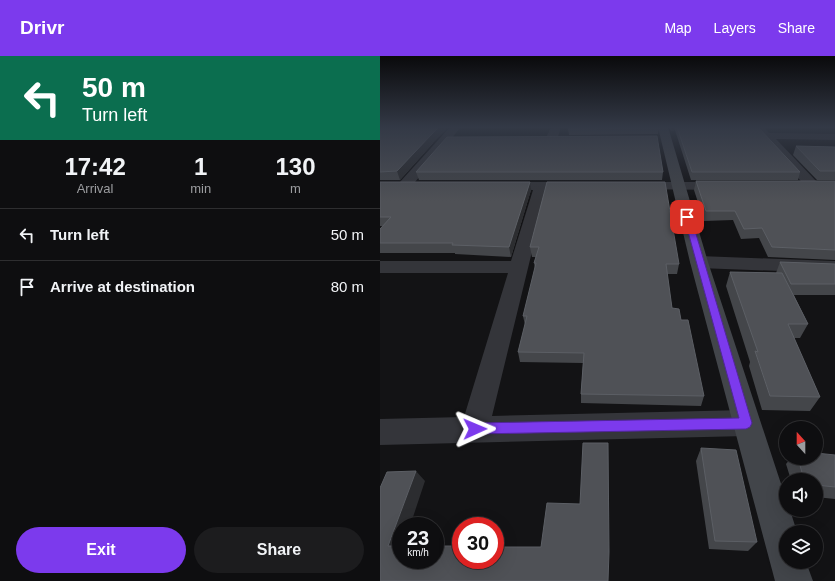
<!DOCTYPE html>
<html lang="en">
<head>
<meta charset="utf-8">
<style>
  :root { --surface:#0e0e10; --page:#1c1c1e; --text:#f1f3f6; --muted:#9b9c9f; --line:#2e2e30; --accent:#7c3aed }
  body { margin:0; font-family:Helvetica,sans-serif; background:var(--page); color:var(--text); height:100vh; display:flex; flex-direction:column; font-size:15px; white-space:nowrap }
  * { box-sizing:border-box; margin:0 }
  p { font-size:13px; color:var(--muted) }
  .icon { flex:none; width:22px; height:22px; fill:none; stroke:currentColor; stroke-width:2; stroke-linecap:round; stroke-linejoin:round }
  .map { position:relative; flex:1; overflow:hidden }
  .panel { display:flex; flex-direction:column; background:var(--surface); width:380px }
  .panel>* { flex:none }
  .top-card { background:#0b6e4f; color:#fff; overflow:hidden }
  .needle { width:26px; rotate:339deg }
  .tools { position:absolute; left:399px; top:365px; display:grid; gap:8px }
  .tools a { display:grid; place-items:center; width:44px; height:44px; border-radius:50%; background:var(--surface); box-shadow:0 4px 16px #0002,0 0 0 1px var(--line); font-size:20px }
  .speed { position:absolute; left:12px; top:461px; display:flex; gap:8px; font-size:20px; font-weight:700; text-align:center }
  .speed>* { display:grid; place-content:center; width:52px; height:52px; border-radius:50%; background:var(--surface); box-shadow:0 4px 16px #0002,0 0 0 1px var(--line); line-height:1 }
  .speed small { font-size:10px; font-weight:400 }
  .speed .limit { border:6px solid #d22; background:#fff; color:#111 }
  .pin { position:absolute; display:grid; place-items:center; width:34px; height:34px; color:#fff; margin:-17px; border-radius:8px; box-shadow:0 2px 6px #0006 }
  .me { position:absolute; width:44px; margin:-22px; rotate:89deg; stroke-linejoin:round; filter:drop-shadow(0 0 3px #0008) }
  .turn { display:flex; align-items:center; gap:14px; height:84px; padding:0 16px; font-size:18px }
  .turn .icon { width:52px; height:52px; stroke-width:2.5 }
  .turn b { display:block; font-size:28px; line-height:34px }
  .eta { display:flex; justify-content:space-evenly; align-items:center; height:68px; text-align:center }
  .eta b { font-size:24px; font-weight:700; line-height:28px }
  .action { display:flex; gap:8px; margin-top:auto; padding:8px 16px }
  .action a { flex:1; height:46px; border-radius:24px; background:var(--accent); color:#fff; font-size:16px; font-weight:700; line-height:46px; text-align:center }
  .action a+a { background:var(--page); color:var(--text) }
  ul { padding:0; list-style:none }
  li { display:flex; align-items:center; gap:12px; height:52px; padding:0 16px; border-top:1px solid var(--line) }
  li div { flex:1 }
  li b { display:block; font-size:15px }
  li em { font-style:normal }
  header { display:flex; align-items:center; gap:24px; box-sizing:border-box; height:56px; padding:0 20px; background:var(--accent); color:#fff }
  header strong { font-size:19px }
  nav { display:flex; gap:22px; margin-inline-start:auto; font-size:14px }
  main { display:flex; flex:1; min-height:0 }
  .map>svg:first-child { display:block }
  .lines { fill:none; stroke-linecap:round; stroke-linejoin:round }
  .street { fill:#34353a; fill-rule:evenodd }
  .secondary { fill:#42454a; fill-rule:evenodd }
  .wall { fill:#44464a }
  .shaded-wall { fill:#2c2d30 }
  .building { fill:#4f5156; stroke:#5c5f65 }
  .route { fill:#7c3aed; stroke:#51269a }
</style>
</head>
<body>
<header>
<strong>Drivr</strong>
<nav><a>Map</a><a>Layers</a><a>Share</a></nav>
</header>
<main>
<section class="panel">
<div class="top-card">
<div class="turn"><svg class="icon" aria-label="left" viewBox="0 0 24 24"><path d="M17 20v-9H6M10 6l-5 5 5 5"/></svg><div><b>50 m</b>Turn left</div></div>
</div>
<div class="eta">
<div><b>17:42</b><p>Arrival</p></div>
<div><b>1</b><p>min</p></div>
<div><b>130</b><p>m</p></div>
</div>
<ul>
<li><svg class="icon" aria-label="left" viewBox="0 0 24 24"><path d="M17 20v-9H6M10 6l-5 5 5 5"/></svg><div><b>Turn left</b></div><em>50 m</em></li>
<li><svg class="icon" aria-label="arrive" viewBox="0 0 24 24"><path d="M6 21V4h12l-3 4 3 4H6"/></svg><div><b>Arrive at destination</b></div><em>80 m</em></li>
</ul>
<div class="action"><a>Exit</a><a>Share</a></div>
</section>
<div class="map">
<svg width="455" height="525" viewBox="0 0 455 525">
  <rect width="100%" height="100%" fill="#131315"/>
  <g class="lines">
    <path class="street" d="M 70,71 L 81,71 L 30,132 L 25,133 L 20,132 L 18,129 L 20,126 Z
      M 171,71 L 181,71 L 177,84 L 171,87 L 165,84 Z
      M 373,71 L 384,71 L 389,77 L 455,78 L 455,84 L 396,83 L 437,126 L 439,129 L 437,132 L 432,133 L 427,132 Z
      M 121,126 L 197,126 L 202,127 L 204,130 L 202,133 L 167,134 L 112,360 L 366,354 L 376,358 L 380,367 L 376,376 L 366,380 L 0,389 L 0,363 L 84,361 L 128,217 L 0,217 L 0,205 L 131,205 L 153,134 L 116,133 L 114,130 L 116,127 Z
      M 255,126 L 345,126 L 350,127 L 352,130 L 350,133 L 345,134 L 250,133 L 248,130 L 250,127 Z
      M 319,200 L 455,205 L 455,217 L 319,212 L 312,210 L 310,206 L 312,202 Z"/>
    <path class="secondary" d="M 278,71 L 288,71 L 328,206 L 406,443 L 406,454 L 410,454 L 417,476 L 406,476 L 406,506 L 426,506 L 433,525 L 395,525 L 310,206 Z"/>
  </g>
  <path class="wall" d="M 0,71 L 53,87 L 20,124 L 0,124 Z
    M 289,71 L 378,71 L 420,116 L 418,124 L 311,124 L 295,74 L 291,75 Z
    M 279,72 L 278,78 L 189,79 L 188,73 Z
    M 416,90 L 455,91 L 455,124 L 437,124 L 413,99 Z
    M 36,116 L 283,116 L 282,124 L 39,124 Z
    M 316,125 L 455,125 L 455,204 L 388,201 L 379,182 L 361,183 L 353,164 L 324,165 L 314,134 Z
    M 0,126 L 151,134 L 131,201 L 75,198 L 75,197 L 0,197 L 0,173 L 3,170 L 0,170 Z
    M 167,126 L 299,208 L 297,218 L 287,218 L 292,252 L 301,264 L 324,340 L 321,350 L 201,347 L 201,338 L 203,307 L 140,306 L 138,296 L 145,269 L 143,260 L 155,213 L 154,207 L 156,201 L 152,201 L 150,191 Z
    M 400,206 L 455,208 L 455,239 L 414,239 L 428,268 L 420,282 L 414,282 L 440,341 L 430,355 L 382,354 L 369,310 L 370,306 L 346,230 L 350,216 L 396,217 Z
    M 321,392 L 377,486 L 368,495 L 329,493 L 316,405 Z
    M 455,399 L 455,443 L 436,441 L 436,424 L 411,424 L 406,408 L 411,402 L 436,402 Z"/>
  <path class="shaded-wall" d="M 59,71 L 69,71 L 53,87 L 20,124 L 17,115 L 51,79 Z
    M 291,71 L 295,71 L 295,74 L 291,75 Z
    M 150,126 L 151,134 L 131,201 L 129,191 Z
    M 36,415 L 45,425 L 30,470 L 21,470 L 21,496 L 8,490 Z"/>
  <path class="building" d="M 0,71 L 59,71 L 51,79 L 17,115 L 0,116 Z
    M 189,71 L 279,71 L 279,72 L 188,73 Z
    M 297,71 L 378,71 L 420,116 L 312,116 Z
    M 277,80 L 283,116 L 36,116 L 67,81 Z
    M 416,90 L 455,91 L 455,115 L 440,115 Z
    M 316,125 L 455,125 L 455,194 L 392,191 L 382,172 L 364,173 L 355,155 L 326,155 Z
    M 0,126 L 150,126 L 129,191 L 72,189 L 73,187 L 0,187 L 0,173 L 11,161 L 0,161 Z
    M 167,126 L 285,126 L 299,208 L 286,208 L 292,252 L 299,253 L 301,264 L 308,264 L 324,340 L 201,338 L 204,297 L 138,296 L 147,260 L 143,260 L 156,207 L 154,207 L 159,191 L 150,191 Z
    M 400,206 L 455,208 L 455,228 L 411,228 Z
    M 350,216 L 402,217 L 428,268 L 408,268 L 440,341 L 390,340 L 375,295 L 378,296 Z
    M 203,387 L 228,387 L 229,496 L 228,525 L 0,525 L 0,432 L 7,416 L 36,415 L 8,490 L 21,490 L 21,504 L 55,504 L 55,490 L 81,490 L 81,504 L 115,504 L 115,491 L 161,491 L 167,447 L 200,448 Z
    M 321,392 L 356,394 L 377,486 L 335,485 Z
    M 436,397 L 455,399 L 455,431 L 436,429 L 436,424 L 424,424 L 418,402 L 436,402 Z"/>
  <linearGradient id="sky" x2="0" y2="1"><stop stop-color="#0a0a0c"/><stop offset="0.49" stop-color="#333946"/><stop offset="1" stop-color="#333946" stop-opacity="0"/></linearGradient>
  <rect width="455" height="145" fill="url(#sky)"/>
  <path class="route" d="M 305,159 L 311,161 L 372,367 L 370,371 L 366,373 L 95,378 L 91,376 L 89,373 L 91,369 L 95,367 L 359,362 L 304,161 Z"/>
</svg>
<div class="tools">
<a><svg class="needle" viewBox="-14 -14 28 28"><path d="M0-13l5 13h-10z" fill="#e53935"/><path d="M0 13l5-13h-10z" fill="#9b9c9f"/></svg></a>
<a><svg class="icon" aria-label="sound" viewBox="0 0 24 24"><path d="M4 9h4l5-4v14l-5-4H4zM17 9q2 3 0 6"/></svg></a>
<a><svg class="icon" aria-label="layers" viewBox="0 0 24 24"><path d="M12 4l9 5-9 5-9-5zM3 14l9 5 9-5"/></svg></a>
</div>
<div class="speed"><div>23<small>km/h</small></div><div class="limit">30</div></div>
<div class="pin" style="left:307px;top:161px;background:#d93025"><svg class="icon" aria-label="arrive" viewBox="0 0 24 24"><path d="M6 21V4h12l-3 4 3 4H6"/></svg></div>
<svg class="me" style="left:95px;top:373px" viewBox="-20 -20 40 40"><path d="M0-17L14 15 0 8-14 15z" fill="#7c3aed" stroke="#fff" stroke-width="4"/></svg>
</div>
</main>
</body>
</html>
